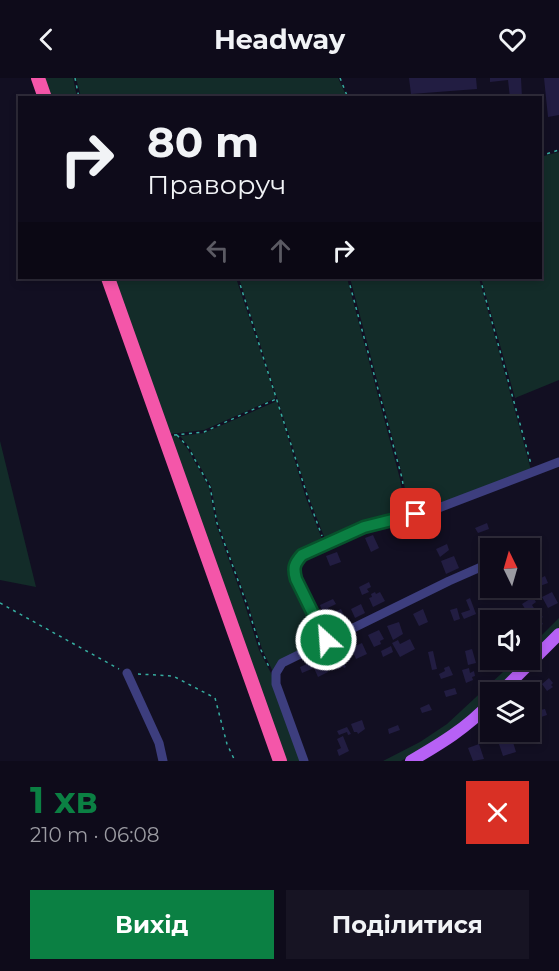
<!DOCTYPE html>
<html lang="uk">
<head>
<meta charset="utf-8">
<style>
  :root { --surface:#0e0b1a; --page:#171423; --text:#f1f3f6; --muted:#9b9ba2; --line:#2e2b39; --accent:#0b8043 }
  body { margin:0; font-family:Montserrat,sans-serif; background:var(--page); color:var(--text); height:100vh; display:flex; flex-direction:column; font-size:22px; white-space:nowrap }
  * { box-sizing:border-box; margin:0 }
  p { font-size:20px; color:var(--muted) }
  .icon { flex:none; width:33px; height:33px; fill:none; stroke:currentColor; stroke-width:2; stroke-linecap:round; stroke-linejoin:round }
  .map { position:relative; height:683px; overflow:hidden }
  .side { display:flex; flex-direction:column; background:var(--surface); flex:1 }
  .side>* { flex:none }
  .banner { position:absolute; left:18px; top:18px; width:524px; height:183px; border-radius:0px; box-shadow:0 3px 9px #0003,0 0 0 2px var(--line); background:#0e0b1a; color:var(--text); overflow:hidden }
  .needle { width:39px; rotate:355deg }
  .tools { position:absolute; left:480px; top:460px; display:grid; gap:12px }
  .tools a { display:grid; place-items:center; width:60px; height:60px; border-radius:0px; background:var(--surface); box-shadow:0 3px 9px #0003,0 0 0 2px var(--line); font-size:30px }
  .pin { position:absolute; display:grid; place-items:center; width:51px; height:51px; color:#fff; margin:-26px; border-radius:12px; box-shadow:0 3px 9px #0006 }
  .me { position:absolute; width:66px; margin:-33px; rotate:334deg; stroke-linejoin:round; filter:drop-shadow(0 0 4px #0008) }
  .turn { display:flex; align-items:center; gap:21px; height:126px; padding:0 30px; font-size:27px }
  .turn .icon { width:78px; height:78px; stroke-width:2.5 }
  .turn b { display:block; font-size:42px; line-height:51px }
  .lanes { display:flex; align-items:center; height:57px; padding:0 30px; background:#0003; justify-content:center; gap:30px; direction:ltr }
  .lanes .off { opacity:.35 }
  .round { display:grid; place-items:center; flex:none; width:63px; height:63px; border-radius:0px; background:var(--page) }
  .headline { display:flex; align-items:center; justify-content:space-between; height:102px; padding:0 30px }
  h1 { font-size:36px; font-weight:700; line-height:45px; color:var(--accent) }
  .cta { display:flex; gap:12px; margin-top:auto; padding:12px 30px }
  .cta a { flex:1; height:69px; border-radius:0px; background:var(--accent); color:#fff; font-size:24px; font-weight:700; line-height:69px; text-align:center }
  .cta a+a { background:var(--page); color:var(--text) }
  header { display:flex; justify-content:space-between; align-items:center; height:78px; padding:0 30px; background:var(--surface); font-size:27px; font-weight:700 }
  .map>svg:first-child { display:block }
  .green { fill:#132c29 }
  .building { fill:#221d42 }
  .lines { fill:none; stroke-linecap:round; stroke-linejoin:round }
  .path { stroke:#36ada0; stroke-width:1.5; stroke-dasharray:3 4.5; stroke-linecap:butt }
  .minor { stroke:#3d3e7e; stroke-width:9 }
  .major { stroke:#b761f5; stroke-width:12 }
  .highway { stroke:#f456a9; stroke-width:14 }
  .route-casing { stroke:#07532c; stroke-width:15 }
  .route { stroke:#0b8043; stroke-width:10 }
</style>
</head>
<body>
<header><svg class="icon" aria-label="back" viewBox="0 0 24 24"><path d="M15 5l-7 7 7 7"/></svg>Headway<svg class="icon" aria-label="heart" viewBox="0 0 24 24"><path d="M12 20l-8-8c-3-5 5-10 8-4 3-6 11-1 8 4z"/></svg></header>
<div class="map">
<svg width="559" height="683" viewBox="0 0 559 683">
  <rect width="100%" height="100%" fill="#120f22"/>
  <path class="green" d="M 44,0 L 73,0 L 77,19 L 51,19 Z
    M 76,0 L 338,0 L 347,19 L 81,19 Z
    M 559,74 L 559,302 L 515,320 L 481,200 L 540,200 L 540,79 Z
    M 114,200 L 236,200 L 276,320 L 204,352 L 170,356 Z
    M 239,200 L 347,200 L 400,401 L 404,424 L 403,438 L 324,466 L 325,461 L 309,420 Z
    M 350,200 L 479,200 L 531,392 L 428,432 L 406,437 L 407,423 L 403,400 Z
    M 277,323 L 306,420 L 322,461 L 321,467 L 294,484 L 324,561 L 274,596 L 262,571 L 248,526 L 218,445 L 211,408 L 189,369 L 180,358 L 204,355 Z
    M 171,358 L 177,358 L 187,370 L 209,409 L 216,446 L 245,527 L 259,572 L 274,601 L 302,683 L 286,683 Z
    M 0,363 L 36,509 L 0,502 Z
    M 559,540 L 559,549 L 530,578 L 530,569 Z
    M 516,582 L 526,582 L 493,615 L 490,615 L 490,618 L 474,636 L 452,653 L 401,683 L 383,683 L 420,664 L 447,646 Z"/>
  <path class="building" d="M 409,0 L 476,0 L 477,11 L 411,16 Z
    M 490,0 L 521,0 L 522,20 L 510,20 L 508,2 L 490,4 Z
    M 544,0 L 559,0 L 559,37 L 548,39 Z
    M 487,445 L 489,451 L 478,455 L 475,450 Z
    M 373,457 L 379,470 L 371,474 L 365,460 Z
    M 494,462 L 498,471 L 490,471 L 490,476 L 486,465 Z
    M 447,466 L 449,472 L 440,479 L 436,471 Z
    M 337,474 L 341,484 L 330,488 L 326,478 Z
    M 454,478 L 459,490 L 446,496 L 441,483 Z
    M 545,498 L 548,505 L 540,508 L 537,502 Z
    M 369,504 L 371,509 L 367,511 L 369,514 L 362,517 L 359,509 Z
    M 375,514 L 376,516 L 380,514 L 385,523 L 373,529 L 369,520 L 372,519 L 371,516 Z
    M 552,514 L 558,525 L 548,530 L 542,519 Z
    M 533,519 L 536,524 L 532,527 L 537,535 L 529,537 L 522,526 Z
    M 470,520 L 476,536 L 464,541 L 461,535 L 470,532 L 466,522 Z
    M 333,521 L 336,526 L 328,530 L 331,535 L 324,538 L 320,527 Z
    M 361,526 L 365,535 L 355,540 L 351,531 Z
    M 457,530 L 460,541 L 454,543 L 450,532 Z
    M 341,531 L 347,544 L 335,549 L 330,536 Z
    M 423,531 L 428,544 L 419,548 L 413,536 Z
    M 539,535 L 543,539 L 540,541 L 543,546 L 537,550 L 530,541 Z
    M 399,544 L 403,556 L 393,562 L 387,548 Z
    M 379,552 L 384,561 L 380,563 L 381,566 L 374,569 L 368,557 Z
    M 410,561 L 415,571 L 400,579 L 392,565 L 398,562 L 400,566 Z
    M 362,565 L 367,576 L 356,581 L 351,570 Z
    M 391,568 L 393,574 L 383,579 L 381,573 Z
    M 472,571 L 476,585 L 468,587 L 465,573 Z
    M 433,573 L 437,591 L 432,592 L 428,574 Z
    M 344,574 L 347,582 L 343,584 L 346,589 L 344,590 L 341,585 L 342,589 L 338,591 L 332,579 Z
    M 323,582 L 328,594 L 318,599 L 314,590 L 302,595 L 300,589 L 314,583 L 315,586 Z
    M 449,588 L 453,597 L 441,601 L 439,596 L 445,593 L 444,590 Z
    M 469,590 L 470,595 L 474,593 L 475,598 L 472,599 L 473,602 L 466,605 L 462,592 Z
    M 549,600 L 553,605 L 551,607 L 553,609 L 547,613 L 542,606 Z
    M 455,610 L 457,616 L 446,619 L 444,613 Z
    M 532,614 L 540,626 L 530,633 L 530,616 Z
    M 429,626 L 432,632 L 422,635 L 420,630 Z
    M 545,631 L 547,637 L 532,642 L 530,634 Z
    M 362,642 L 365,651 L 358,656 L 357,654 L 354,654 L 351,646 Z
    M 398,647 L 400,652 L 389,656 L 388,651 Z
    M 347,649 L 351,656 L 348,657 L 347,654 L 339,657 L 337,653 Z
    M 495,654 L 510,654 L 516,674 L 503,678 Z
    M 343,658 L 349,673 L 339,678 L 337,672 L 341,670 L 337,661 Z
    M 479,666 L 484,681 L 473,683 L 468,670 Z"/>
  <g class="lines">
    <path class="path" d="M 75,0 L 79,20
      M 340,0 L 348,20
      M 540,78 L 559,72
      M 238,200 L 308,420 L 322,458
      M 348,200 L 402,400 L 406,424 L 405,432
      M 480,200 L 531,386
      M 174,357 L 204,354 L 276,321
      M 177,357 L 188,369 L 210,409 L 217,445 L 247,527 L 261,572 L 270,591
      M 0,525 L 119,591
      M 138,596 L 173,598 L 215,620 L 227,666 L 235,683"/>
    <path class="minor" d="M 326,562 L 296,501 C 293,490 294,485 302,477 L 365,449 L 428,434 L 559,384
      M 127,595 L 159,665 L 163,683
      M 304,683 L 276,606 L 276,595 L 282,585 L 449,503 L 490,485"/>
    <path class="major" d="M 500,615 L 559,556
      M 411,683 C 440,666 467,650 490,625"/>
    <path class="highway" d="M 38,0 L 45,20
      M 108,200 L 280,683"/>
  </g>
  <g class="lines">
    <defs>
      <path id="route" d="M 326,562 L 296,501 C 293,490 294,486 302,477 L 364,449 L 416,436"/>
    </defs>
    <use href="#route" class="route-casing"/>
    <use href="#route" class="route"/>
  </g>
</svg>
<div class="tools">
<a><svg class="needle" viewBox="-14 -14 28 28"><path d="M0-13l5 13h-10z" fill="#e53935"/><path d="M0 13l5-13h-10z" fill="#9b9ba2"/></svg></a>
<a><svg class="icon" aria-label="sound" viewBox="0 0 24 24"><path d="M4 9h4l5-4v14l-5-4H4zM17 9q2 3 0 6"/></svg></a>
<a><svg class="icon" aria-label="layers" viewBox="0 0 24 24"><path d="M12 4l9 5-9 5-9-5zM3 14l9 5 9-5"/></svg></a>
</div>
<div class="pin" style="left:416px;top:436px;background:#d93025"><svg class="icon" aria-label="arrive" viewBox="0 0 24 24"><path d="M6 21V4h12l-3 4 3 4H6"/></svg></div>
<svg class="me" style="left:326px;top:562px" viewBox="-20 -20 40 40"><circle r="17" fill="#0b8043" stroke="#fff" stroke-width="3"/><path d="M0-11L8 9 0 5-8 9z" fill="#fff"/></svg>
<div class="banner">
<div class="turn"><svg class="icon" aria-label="right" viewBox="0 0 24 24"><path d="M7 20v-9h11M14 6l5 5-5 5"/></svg><div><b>80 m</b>Праворуч</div></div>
<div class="lanes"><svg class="icon off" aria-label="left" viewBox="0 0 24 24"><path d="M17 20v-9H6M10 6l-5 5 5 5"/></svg><svg class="icon off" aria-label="ahead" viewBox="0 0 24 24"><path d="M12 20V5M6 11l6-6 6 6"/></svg><svg class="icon" aria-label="right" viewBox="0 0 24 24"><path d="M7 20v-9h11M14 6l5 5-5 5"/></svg></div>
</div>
</div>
<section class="side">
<div class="headline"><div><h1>1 хв</h1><p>210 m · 06:08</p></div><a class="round" style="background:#d93025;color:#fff"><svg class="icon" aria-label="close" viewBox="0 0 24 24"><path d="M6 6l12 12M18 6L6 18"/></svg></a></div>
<div class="cta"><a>Вихід</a><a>Поділитися</a></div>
</section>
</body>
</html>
